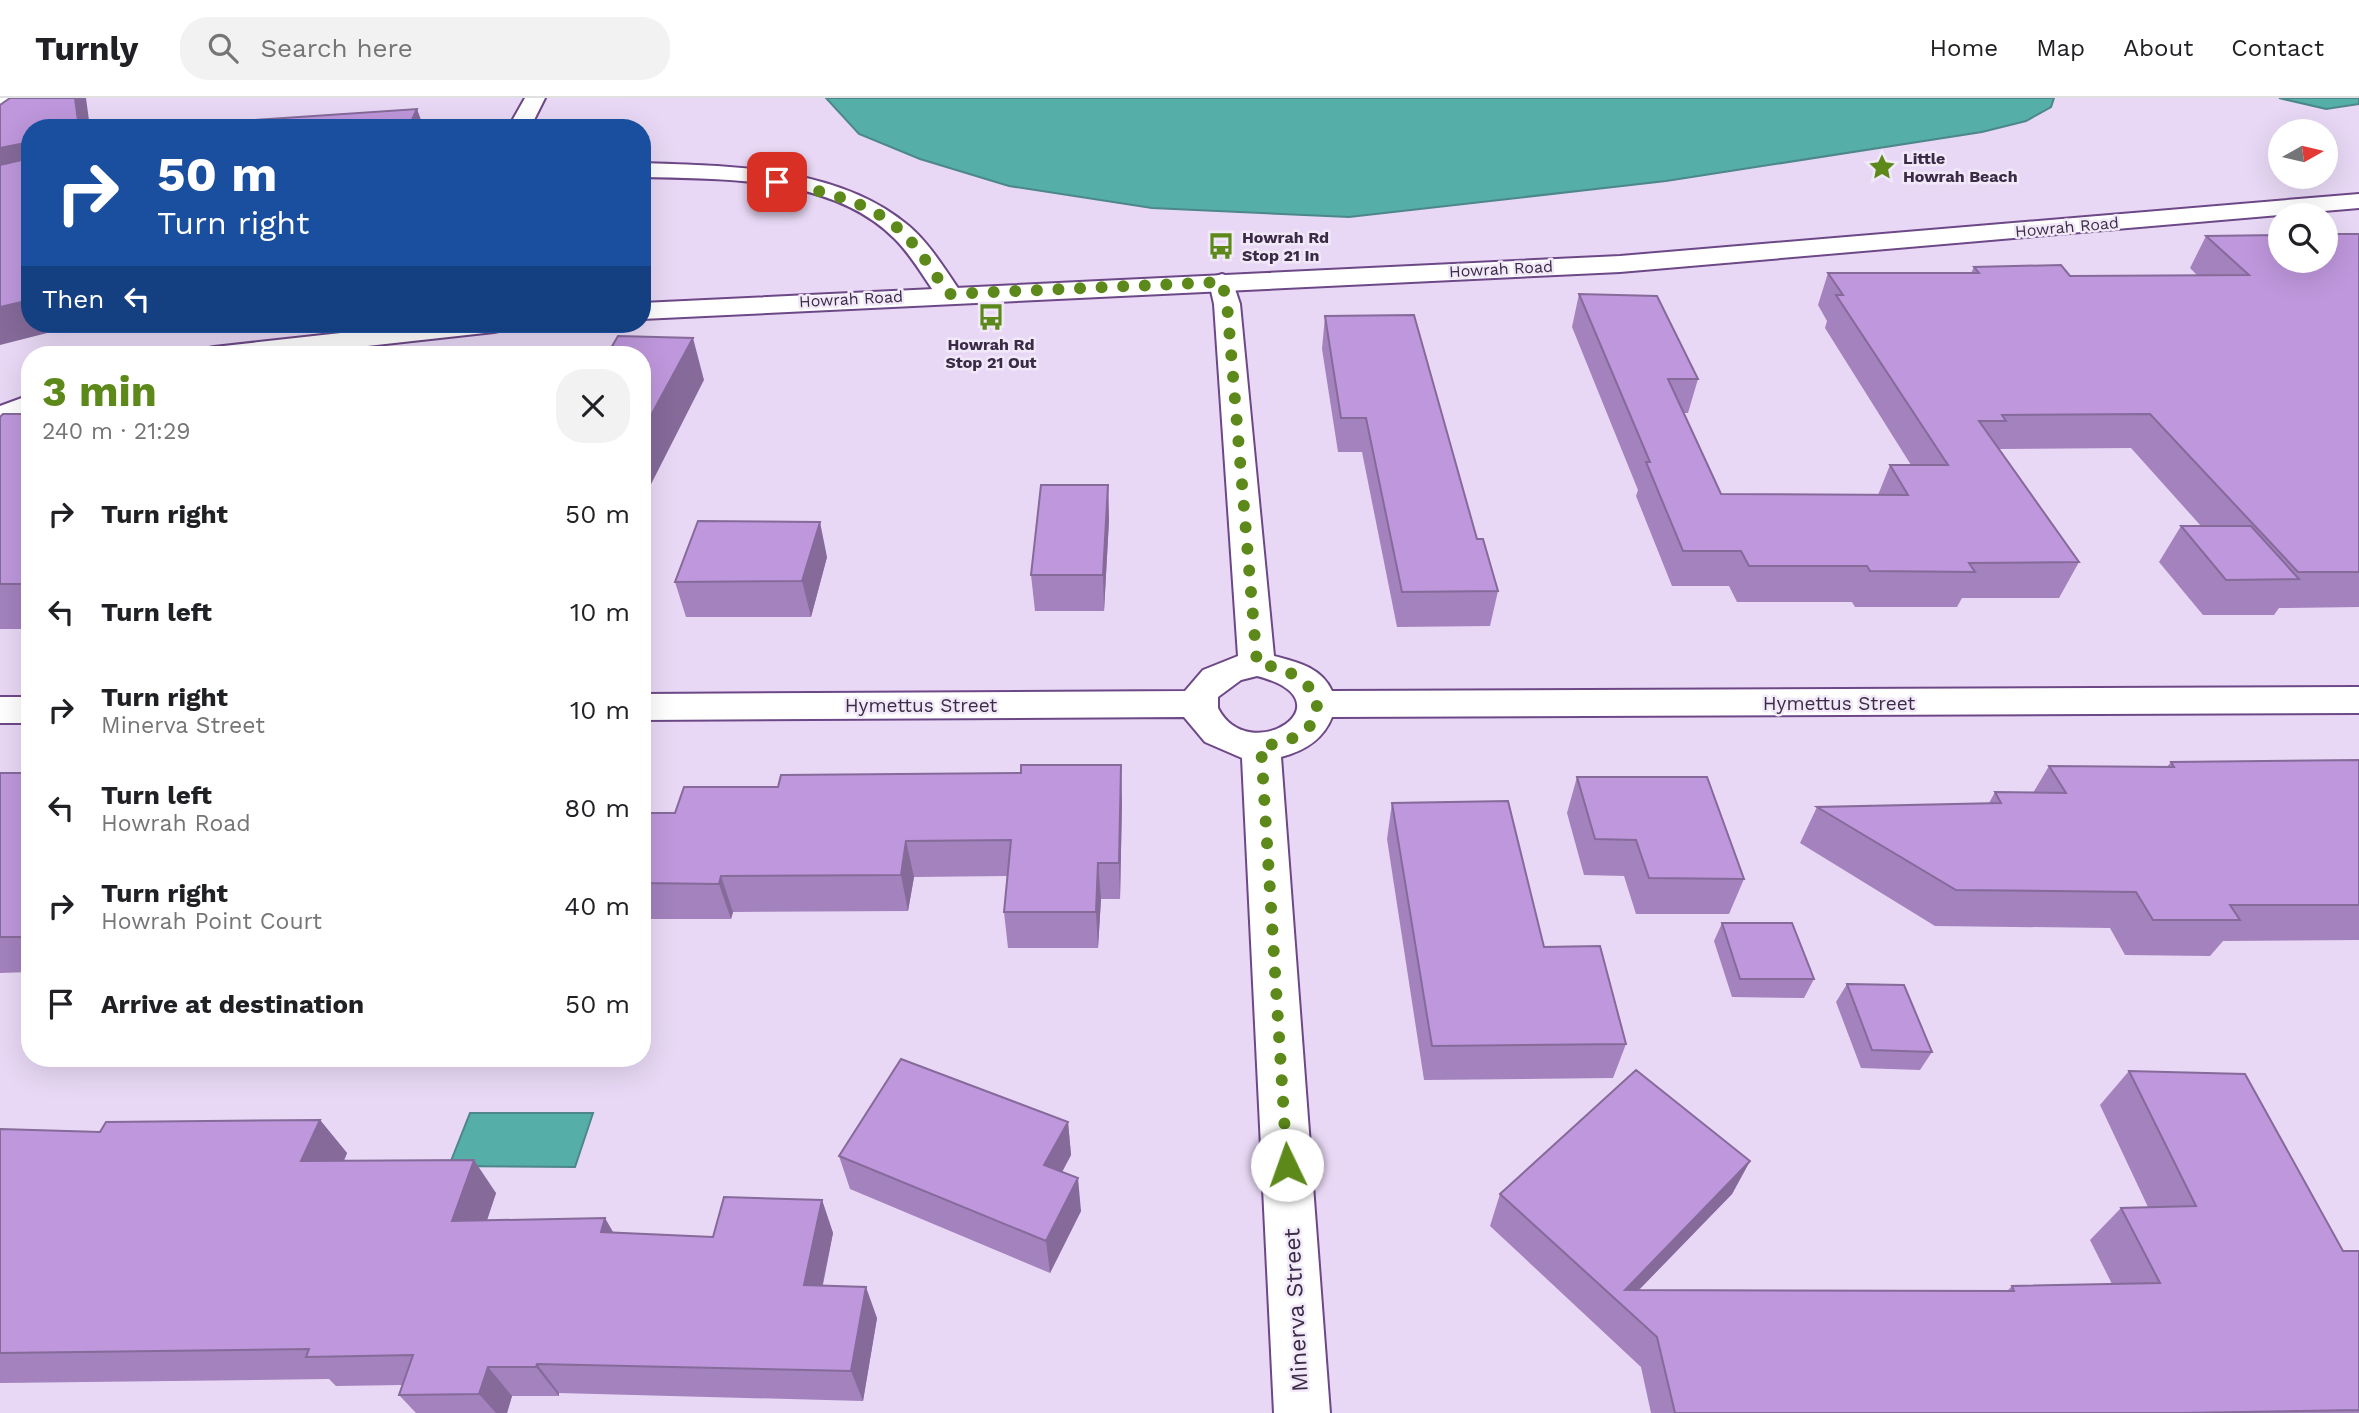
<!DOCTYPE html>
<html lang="en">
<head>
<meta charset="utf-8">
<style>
  :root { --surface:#fff; --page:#f2f2f2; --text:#202124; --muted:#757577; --line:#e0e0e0; --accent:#5c8919 }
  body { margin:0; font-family:"Work Sans",sans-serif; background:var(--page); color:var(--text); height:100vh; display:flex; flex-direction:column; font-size:26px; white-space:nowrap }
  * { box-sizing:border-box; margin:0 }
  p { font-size:23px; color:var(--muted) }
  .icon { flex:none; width:38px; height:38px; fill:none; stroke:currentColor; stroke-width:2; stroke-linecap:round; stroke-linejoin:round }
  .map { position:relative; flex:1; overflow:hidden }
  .drawer { position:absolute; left:21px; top:248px; width:630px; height:721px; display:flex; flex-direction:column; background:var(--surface); border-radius:28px; box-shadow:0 7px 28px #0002 }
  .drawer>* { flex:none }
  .hud { position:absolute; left:21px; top:21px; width:630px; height:214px; border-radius:28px; box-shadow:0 7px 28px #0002; background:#1a4fa0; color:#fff; overflow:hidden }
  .needle { width:46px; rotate:82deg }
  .controls { position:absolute; left:2268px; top:21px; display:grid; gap:14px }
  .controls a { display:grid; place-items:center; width:70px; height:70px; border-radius:50%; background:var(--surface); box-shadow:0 7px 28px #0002; font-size:35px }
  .pin { position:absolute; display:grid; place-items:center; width:60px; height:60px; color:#fff; margin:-30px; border-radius:14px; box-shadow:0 4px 10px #0006 }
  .me { position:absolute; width:77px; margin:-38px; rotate:357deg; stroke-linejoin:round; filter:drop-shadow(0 0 5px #0008) }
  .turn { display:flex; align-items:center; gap:24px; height:147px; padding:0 21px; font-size:32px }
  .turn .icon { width:91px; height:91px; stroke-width:2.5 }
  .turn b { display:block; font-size:49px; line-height:60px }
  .then { display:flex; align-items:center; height:66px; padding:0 21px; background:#0003; gap:14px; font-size:26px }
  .round { display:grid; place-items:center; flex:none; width:74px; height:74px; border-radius:28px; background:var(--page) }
  .overview { display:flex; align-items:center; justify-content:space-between; height:119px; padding:0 21px }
  h1 { font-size:42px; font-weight:700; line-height:52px; color:var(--accent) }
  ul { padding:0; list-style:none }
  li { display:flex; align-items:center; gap:21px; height:98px; padding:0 21px }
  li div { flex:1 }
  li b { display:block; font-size:26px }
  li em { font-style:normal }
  header { display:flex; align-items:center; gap:42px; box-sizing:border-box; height:98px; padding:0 35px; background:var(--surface); border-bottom:2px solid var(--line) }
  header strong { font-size:33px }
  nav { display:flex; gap:38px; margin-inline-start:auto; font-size:24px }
  .search { width:490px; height:63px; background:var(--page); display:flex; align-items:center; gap:18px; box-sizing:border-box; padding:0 24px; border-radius:28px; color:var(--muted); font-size:26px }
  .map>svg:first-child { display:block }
  .water { fill:#55aea8; stroke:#4d878b; stroke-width:2 }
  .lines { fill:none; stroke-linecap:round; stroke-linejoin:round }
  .minor-casing { stroke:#6d4887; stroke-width:4 }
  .tertiary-casing { stroke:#6d4887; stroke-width:4 }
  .minor { fill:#fff; fill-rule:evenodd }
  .tertiary { fill:#fff; fill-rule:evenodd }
  .wall { fill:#a382bd }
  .shaded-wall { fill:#856a9a }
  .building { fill:#be97dc; stroke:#856a9a; stroke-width:2 }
  .route { stroke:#5c8919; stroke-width:12; stroke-dasharray:0 21.6 }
  .labels { text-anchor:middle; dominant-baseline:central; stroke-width:5; stroke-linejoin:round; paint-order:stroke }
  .far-poi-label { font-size:16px; font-weight:bold; fill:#3b2b47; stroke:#f1e9f8; text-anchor:start }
  .far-street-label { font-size:16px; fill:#3b2b47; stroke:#f1e9f8 }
  .street-label { font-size:19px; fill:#3b2b47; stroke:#f1e9f8 }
  .near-street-label { font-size:23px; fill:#3b2b47; stroke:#f1e9f8 }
</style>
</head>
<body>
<header>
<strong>Turnly</strong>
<div class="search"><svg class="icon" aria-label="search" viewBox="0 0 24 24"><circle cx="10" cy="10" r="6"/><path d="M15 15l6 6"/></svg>Search here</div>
<nav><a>Home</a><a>Map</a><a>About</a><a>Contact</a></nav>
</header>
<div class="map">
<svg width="2359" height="1315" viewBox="0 0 2359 1315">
  <rect width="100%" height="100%" fill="#e8d8f5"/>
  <path class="water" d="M 826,0 L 2054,0 L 2051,9 L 2026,23 L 1982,34 L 1666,83 L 1349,119 L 1152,110 L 1009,88 L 920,61 L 859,36 Z
    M 2279,0 L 2359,0 L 2359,6 L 2326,11 Z
    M 470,1015 L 593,1015 L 575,1069 L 449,1068 Z"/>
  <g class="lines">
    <defs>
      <path id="minor" d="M 0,0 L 15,0 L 0,9 Z
        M 525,0 L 545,0 L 530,30 L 508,30 Z
        M 642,65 C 731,68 838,68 909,128 C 930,146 946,173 962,196 L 958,202 L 940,202 C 925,182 913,159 895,141 C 833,78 724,81 642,79 Z
        M 1222,176 L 1231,179 L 1240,206 L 1274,558 C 1297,564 1321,569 1332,593 L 2359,589 L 2359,615 L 1332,619 C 1323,642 1304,653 1281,659 L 1330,1315 L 1274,1315 L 1242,660 L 1205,644 L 1184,619 L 642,622 L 642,596 L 1185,593 L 1203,572 L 1238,558 L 1214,206 L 1209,184 L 1213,179 ZM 1257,578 C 1354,603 1249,671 1218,610 L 1218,599 L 1241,582 Z
        M 0,599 L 30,599 L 30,625 L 0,625 Z"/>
      <path id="tertiary" d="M 2359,96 L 2359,110 L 1620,174 L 642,221 L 642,205 L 1620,158 Z
        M 423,226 L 507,226 L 504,232 L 494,234 L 286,257 L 200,257 L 204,251 L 214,249 Z
        M 30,297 L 30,317 L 0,328 L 0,308 Z"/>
    </defs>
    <use href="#minor" class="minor-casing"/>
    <use href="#tertiary" class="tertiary-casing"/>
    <use href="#minor" class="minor"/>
    <use href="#tertiary" class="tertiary"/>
  </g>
  <path class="wall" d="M 2359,136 L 2359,509 L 2279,510 L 2274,517 L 2203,517 L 2159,464 L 2181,428 L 2201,428 L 2131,350 L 1999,351 L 2079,464 L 2059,500 L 1962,500 L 1957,509 L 1855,509 L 1852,504 L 1737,504 L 1729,488 L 1672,488 L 1636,398 L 1638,392 L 1572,229 L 1579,196 L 1698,281 L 1688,315 L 1683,315 L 1721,396 L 1878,397 L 1890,367 L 1911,367 L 1825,230 L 1827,223 L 1818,207 L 1828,175 L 1971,175 L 1974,169 L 2070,178 L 2197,177 L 2190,170 L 2206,138 Z
    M 1325,218 L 1477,441 L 1498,493 L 1490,528 L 1397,529 L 1362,354 L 1338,354 L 1322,251 Z
    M 30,316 L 30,531 L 0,531 L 0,319 Z
    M 1108,387 L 1109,422 L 1104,513 L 1035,513 L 1031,477 Z
    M 827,459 L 811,519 L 686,519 L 675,484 Z
    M 2359,662 L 2359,842 L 2223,843 L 2210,858 L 2125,857 L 2110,830 L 1935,828 L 1800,745 L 1817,709 L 1989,705 L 1995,694 L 2033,695 L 2049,668 L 2167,669 L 2171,664 Z
    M 0,675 L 30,675 L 30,874 L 0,875 Z
    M 1577,679 L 1744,781 L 1729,816 L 1636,816 L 1624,778 L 1584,777 L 1567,715 Z
    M 1122,703 L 1120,801 L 1101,801 L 1098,850 L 1008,850 L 1004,814 L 1007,778 L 914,779 L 908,813 L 733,814 L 731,821 L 642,821 L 642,715 Z
    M 1392,705 L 1544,849 L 1626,946 L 1613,980 L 1424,982 L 1387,741 Z
    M 1722,825 L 1814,881 L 1804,900 L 1732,899 L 1714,843 Z
    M 1847,886 L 1932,954 L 1920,972 L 1861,970 L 1836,904 Z
    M 2129,973 L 2343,1153 L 2359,1153 L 2359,1315 L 1651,1315 L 1641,1269 L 1490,1128 L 1500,1096 L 1750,1063 L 1732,1096 L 1639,1192 L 2007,1193 L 2012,1188 L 2112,1186 L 2090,1142 L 2121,1110 L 2148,1109 L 2100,1007 Z
    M 320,1022 L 347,1055 L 344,1063 L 496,1095 L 487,1122 L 613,1135 L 713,1139 L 822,1102 L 833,1135 L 823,1187 L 877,1220 L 863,1303 L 559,1295 L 559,1298 L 512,1298 L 507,1315 L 416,1315 L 399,1297 L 402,1287 L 336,1288 L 329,1281 L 0,1285 L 0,1031 L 100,1034 Z
    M 1068,1024 L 1071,1057 L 1062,1074 L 1081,1113 L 1050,1175 L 850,1091 L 839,1058 Z"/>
  <path class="shaded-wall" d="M 75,0 L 86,0 L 90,30 L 79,30 Z
    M 417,11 L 424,30 L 408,30 Z
    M 30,44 L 30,77 L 0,83 L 0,50 Z
    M 30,202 L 30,226 L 94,226 L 55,233 L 0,247 L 0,209 Z
    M 693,240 L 704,282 L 642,404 L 642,334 Z
    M 1108,387 L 1109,422 L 1104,513 L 1103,477 Z
    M 820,424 L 827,459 L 811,519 L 802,483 Z
    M 1121,667 L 1122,703 L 1120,801 L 1119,765 Z
    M 906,743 L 914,779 L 908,813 L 901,777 Z
    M 1098,765 L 1101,801 L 1098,850 L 1096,814 Z
    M 721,778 L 733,814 L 731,821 L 719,786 Z
    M 320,1022 L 347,1055 L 329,1096 L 301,1063 Z
    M 1068,1024 L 1071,1057 L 1048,1100 L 1044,1067 Z
    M 474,1062 L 496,1095 L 476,1155 L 452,1123 Z
    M 1750,1063 L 1732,1096 L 1623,1208 L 1625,1192 Z
    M 1078,1080 L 1081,1113 L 1050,1175 L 1046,1143 Z
    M 822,1102 L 833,1135 L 816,1218 L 804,1187 Z
    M 605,1120 L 624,1153 L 601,1134 Z
    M 866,1189 L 877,1220 L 863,1303 L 851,1273 Z
    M 537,1266 L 559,1295 L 559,1298 L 536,1269 Z
    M 488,1269 L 512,1298 L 507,1315 L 496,1315 L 479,1296 Z"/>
  <path class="building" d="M 10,0 L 75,0 L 79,30 L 30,30 L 30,44 L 0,50 L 0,7 Z
    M 417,11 L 408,30 L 151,30 L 150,29 Z
    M 30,60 L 30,202 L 0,209 L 0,67 Z
    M 2326,136 L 2359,136 L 2359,474 L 2298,474 L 2150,316 L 2002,317 L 2006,323 L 1979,323 L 2079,464 L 1969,465 L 1975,474 L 1870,473 L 1867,468 L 1749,468 L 1741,453 L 1683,453 L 1646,364 L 1650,364 L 1579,196 L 1657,198 L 1698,281 L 1668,281 L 1721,396 L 1908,397 L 1890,367 L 1948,367 L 1836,197 L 1843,197 L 1828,175 L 1979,175 L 1974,169 L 2061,167 L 2070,178 L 2249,177 L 2206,138 L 2280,137 L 2280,163 L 2326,163 Z
    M 1414,217 L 1477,441 L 1483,441 L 1498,493 L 1402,494 L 1366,320 L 1341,320 L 1325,218 Z
    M 618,238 L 693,240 L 642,334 L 642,257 L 451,257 L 611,250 Z
    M 3,316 L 30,316 L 30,486 L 0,486 L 0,319 Z
    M 1041,387 L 1108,387 L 1103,477 L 1031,477 Z
    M 698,423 L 820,424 L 802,483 L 675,484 Z
    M 2181,428 L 2251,428 L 2299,481 L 2226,482 Z
    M 2359,662 L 2359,807 L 2230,807 L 2240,822 L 2153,822 L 2136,794 L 1956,792 L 1817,709 L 2001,705 L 1995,694 L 2066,695 L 2049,668 L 2174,669 L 2171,664 Z
    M 1021,667 L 1121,667 L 1119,765 L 1098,765 L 1096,814 L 1004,814 L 1011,742 L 906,743 L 901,777 L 721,778 L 719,786 L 642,785 L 642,715 L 675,715 L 684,689 L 778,689 L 781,677 L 1021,675 Z
    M 0,675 L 30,675 L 30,839 L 0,839 Z
    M 1577,679 L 1707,679 L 1744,781 L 1649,780 L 1636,742 L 1595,741 Z
    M 1508,703 L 1544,849 L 1600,848 L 1626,946 L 1432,948 L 1392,705 Z
    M 1722,825 L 1792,825 L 1814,881 L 1740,881 Z
    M 1847,886 L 1904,887 L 1932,954 L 1872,952 Z
    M 901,961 L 1068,1024 L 1044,1067 L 1078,1080 L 1046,1143 L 839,1058 Z
    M 1636,972 L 1750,1063 L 1625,1192 L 2014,1193 L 2012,1188 L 2160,1185 L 2121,1110 L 2196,1108 L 2129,973 L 2245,976 L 2343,1153 L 2359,1153 L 2359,1312 L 2183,1315 L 1675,1315 L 1657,1239 L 1500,1096 Z
    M 320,1022 L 301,1063 L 474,1062 L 452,1123 L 605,1120 L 601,1134 L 713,1139 L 724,1099 L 822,1102 L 804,1187 L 866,1189 L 851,1273 L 537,1266 L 536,1269 L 488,1269 L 479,1296 L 399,1297 L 413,1257 L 306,1259 L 309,1251 L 0,1255 L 0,1031 L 100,1034 L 106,1024 Z"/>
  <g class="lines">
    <path class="route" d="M 777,84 C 821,93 869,102 902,134 C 920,151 934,176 949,196 L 1222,184 L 1227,206 L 1257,566 C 1331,574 1341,640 1261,648 L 1287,1067"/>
  </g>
  <defs>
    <symbol id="sight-bare" viewBox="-9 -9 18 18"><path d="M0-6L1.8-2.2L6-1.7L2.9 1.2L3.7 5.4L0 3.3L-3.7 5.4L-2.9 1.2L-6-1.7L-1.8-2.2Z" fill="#5c8919" stroke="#f1e9f8" stroke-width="2.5" paint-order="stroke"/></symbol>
    <symbol id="bus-bare" viewBox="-9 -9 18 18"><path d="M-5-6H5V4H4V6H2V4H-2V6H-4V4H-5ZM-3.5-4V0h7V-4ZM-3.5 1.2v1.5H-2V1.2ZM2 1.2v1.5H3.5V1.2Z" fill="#5c8919" stroke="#f1e9f8" stroke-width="2.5" paint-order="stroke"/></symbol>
  </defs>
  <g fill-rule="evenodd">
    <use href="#sight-bare" x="1863" y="50" width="38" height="38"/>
    <use href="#bus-bare" x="1202" y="129" width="38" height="38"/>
    <use href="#bus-bare" x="972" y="200" width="38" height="38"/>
  </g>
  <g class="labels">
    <g class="far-poi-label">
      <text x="1903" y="60">Little<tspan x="1903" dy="18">Howrah Beach</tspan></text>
      <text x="1242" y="139">Howrah Rd<tspan x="1242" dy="18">Stop 21 In</tspan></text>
      <text x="991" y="246" text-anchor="middle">Howrah Rd<tspan x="991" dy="18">Stop 21 Out</tspan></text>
    </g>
    <g class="far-street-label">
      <text transform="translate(2067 129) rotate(-5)">Howrah Road</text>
      <text transform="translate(1501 171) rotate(-3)">Howrah Road</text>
      <text transform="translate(851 201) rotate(-3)">Howrah Road</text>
    </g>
    <g class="street-label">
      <text x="1839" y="605">Hymettus Street</text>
      <text x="921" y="607">Hymettus Street</text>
    </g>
    <g class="near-street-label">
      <text transform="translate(1296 1212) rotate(-93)">Minerva Street</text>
    </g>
  </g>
</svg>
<div class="controls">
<a><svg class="needle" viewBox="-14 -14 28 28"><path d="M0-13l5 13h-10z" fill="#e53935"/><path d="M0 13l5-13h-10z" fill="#757577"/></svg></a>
<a><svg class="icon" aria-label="search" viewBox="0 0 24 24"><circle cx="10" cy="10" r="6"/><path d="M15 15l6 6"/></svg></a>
</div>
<div class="pin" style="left:777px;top:84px;background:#d93025"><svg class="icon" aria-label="arrive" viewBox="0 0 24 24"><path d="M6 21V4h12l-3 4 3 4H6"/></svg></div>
<svg class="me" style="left:1287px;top:1067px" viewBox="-20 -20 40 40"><circle r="19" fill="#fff"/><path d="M0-13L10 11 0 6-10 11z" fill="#5c8919"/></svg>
<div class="hud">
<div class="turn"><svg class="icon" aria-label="right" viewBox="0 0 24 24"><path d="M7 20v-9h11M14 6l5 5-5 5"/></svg><div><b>50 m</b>Turn right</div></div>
<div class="then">Then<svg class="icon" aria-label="left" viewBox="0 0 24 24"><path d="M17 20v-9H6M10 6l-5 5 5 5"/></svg></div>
</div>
<section class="drawer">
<div class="overview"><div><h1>3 min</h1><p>240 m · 21:29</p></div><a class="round"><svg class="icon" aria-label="close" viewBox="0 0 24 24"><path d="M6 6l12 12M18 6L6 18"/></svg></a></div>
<ul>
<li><svg class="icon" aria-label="right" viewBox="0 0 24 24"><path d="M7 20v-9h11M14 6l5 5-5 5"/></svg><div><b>Turn right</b></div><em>50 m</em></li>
<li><svg class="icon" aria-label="left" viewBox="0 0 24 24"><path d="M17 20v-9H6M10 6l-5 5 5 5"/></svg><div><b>Turn left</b></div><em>10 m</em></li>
<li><svg class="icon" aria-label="right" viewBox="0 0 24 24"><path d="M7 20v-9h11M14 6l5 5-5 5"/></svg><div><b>Turn right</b><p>Minerva Street</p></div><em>10 m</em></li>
<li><svg class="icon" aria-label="left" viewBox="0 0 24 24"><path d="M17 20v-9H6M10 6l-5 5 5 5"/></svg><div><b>Turn left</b><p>Howrah Road</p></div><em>80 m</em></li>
<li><svg class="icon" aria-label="right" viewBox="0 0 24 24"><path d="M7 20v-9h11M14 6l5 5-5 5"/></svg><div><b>Turn right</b><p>Howrah Point Court</p></div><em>40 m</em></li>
<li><svg class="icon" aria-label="arrive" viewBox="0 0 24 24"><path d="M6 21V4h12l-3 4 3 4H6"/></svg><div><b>Arrive at destination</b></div><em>50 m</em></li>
</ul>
</section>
</div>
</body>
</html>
